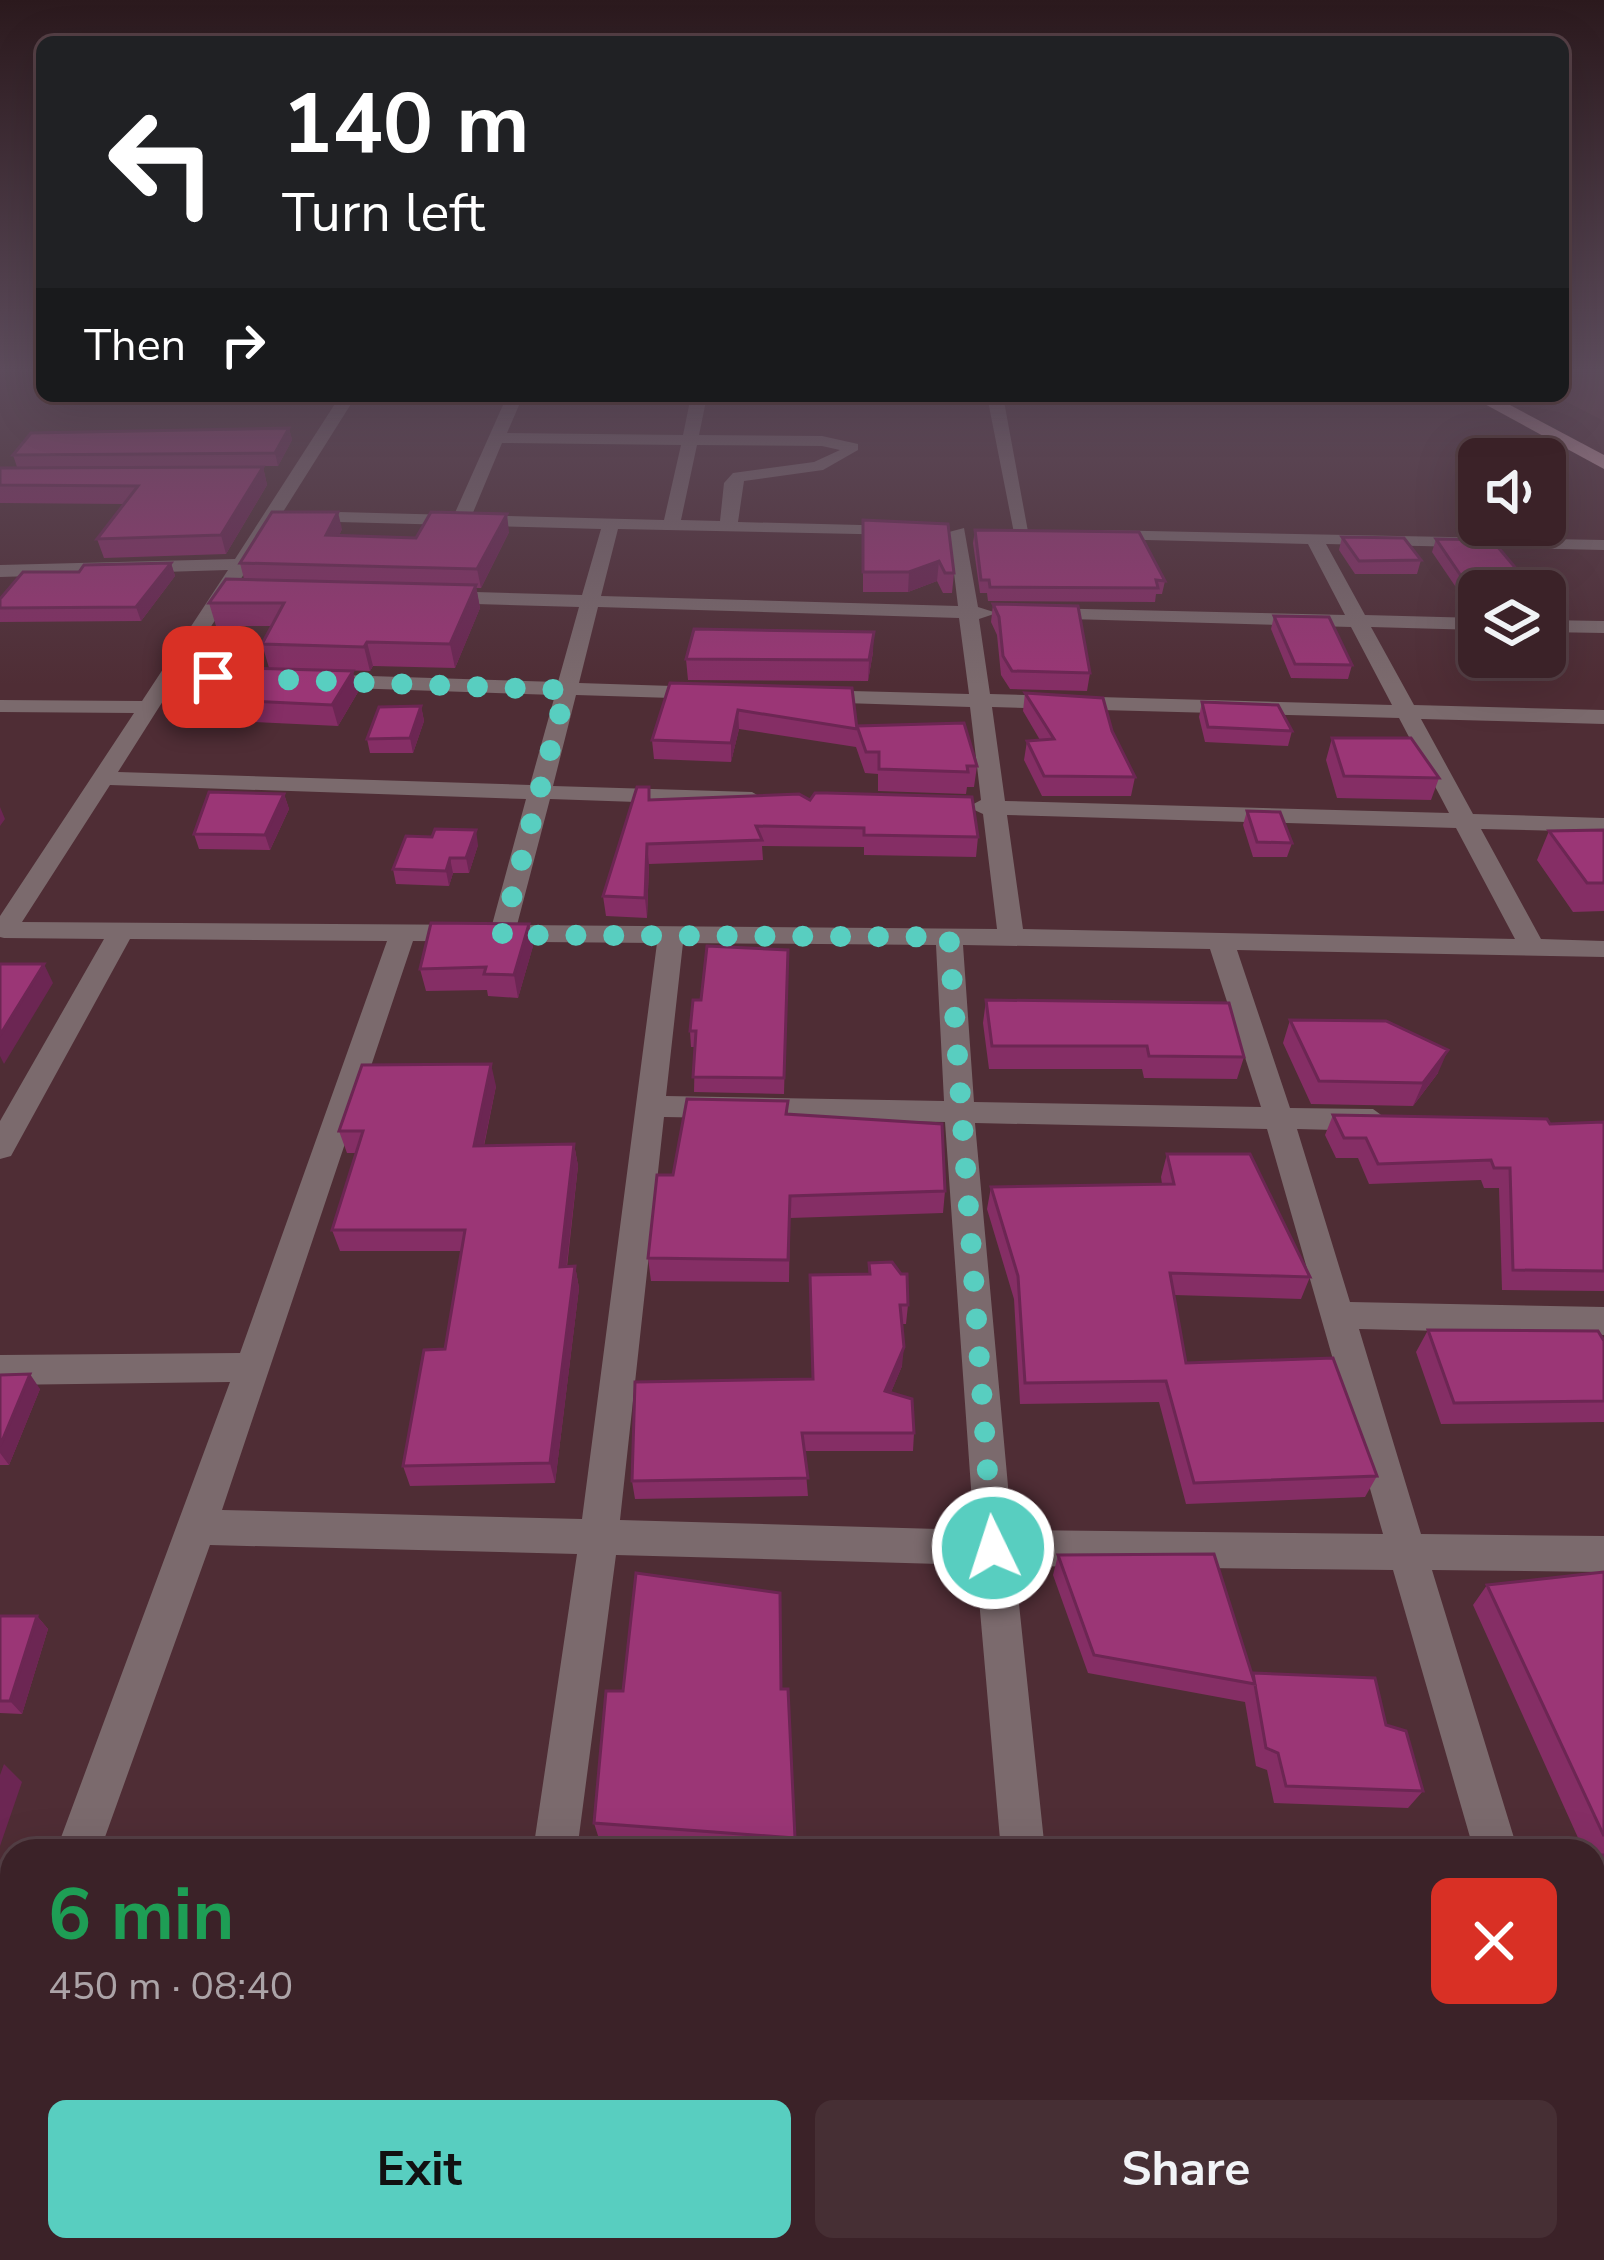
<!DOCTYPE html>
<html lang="en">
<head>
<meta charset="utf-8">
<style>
  :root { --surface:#3b2228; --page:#462f34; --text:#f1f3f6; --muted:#aca4a8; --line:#543f45; --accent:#58cec0 }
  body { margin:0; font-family:"Nunito Sans",sans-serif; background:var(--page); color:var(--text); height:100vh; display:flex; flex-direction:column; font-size:45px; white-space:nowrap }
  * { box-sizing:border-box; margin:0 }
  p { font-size:39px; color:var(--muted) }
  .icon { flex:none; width:66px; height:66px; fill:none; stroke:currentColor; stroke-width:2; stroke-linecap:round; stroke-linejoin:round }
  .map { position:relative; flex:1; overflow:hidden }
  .details { position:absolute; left:0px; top:1839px; width:1605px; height:423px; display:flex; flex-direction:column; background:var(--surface); border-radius:36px 36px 0 0; box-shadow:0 12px 48px #0002,0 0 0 3px var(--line) }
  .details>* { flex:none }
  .guide { position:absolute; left:36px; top:36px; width:1533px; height:366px; border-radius:18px; box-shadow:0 12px 48px #0002,0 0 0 3px var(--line); background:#202124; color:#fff; overflow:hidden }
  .fabs { position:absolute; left:1458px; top:438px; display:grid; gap:24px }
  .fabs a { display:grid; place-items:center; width:108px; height:108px; border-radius:18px; background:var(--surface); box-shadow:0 12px 48px #0002,0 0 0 3px var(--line); font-size:60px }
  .pin { position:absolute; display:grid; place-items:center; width:102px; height:102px; color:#fff; margin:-51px; border-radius:24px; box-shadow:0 6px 18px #0006 }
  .me { position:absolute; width:132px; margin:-66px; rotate:356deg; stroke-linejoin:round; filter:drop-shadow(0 0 9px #0008) }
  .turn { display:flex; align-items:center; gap:42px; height:252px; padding:0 48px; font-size:54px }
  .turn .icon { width:156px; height:156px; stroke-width:2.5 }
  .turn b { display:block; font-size:84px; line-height:102px }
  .then { display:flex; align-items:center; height:114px; padding:0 48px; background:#0003; gap:24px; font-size:45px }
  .round { display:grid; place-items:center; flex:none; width:126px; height:126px; border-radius:18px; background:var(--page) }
  .headline { display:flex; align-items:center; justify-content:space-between; height:204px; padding:0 48px }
  h1 { font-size:72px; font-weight:700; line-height:90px; color:#1e9e55 }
  .primary-button { display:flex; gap:24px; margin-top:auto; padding:24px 48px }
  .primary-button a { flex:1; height:138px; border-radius:18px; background:var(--accent); color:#111; font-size:48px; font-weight:700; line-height:138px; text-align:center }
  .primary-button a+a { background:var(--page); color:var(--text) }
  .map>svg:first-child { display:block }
  .built { fill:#5e353f }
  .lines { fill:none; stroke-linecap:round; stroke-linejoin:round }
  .minor { fill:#7b6a6d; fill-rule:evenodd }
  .highway { fill:#d6abb4; fill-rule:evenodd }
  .wall { fill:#852e65 }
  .shaded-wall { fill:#6c2653 }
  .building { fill:#9b3676; stroke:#6c2653; stroke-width:3 }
  .route { stroke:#58cec0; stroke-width:21; stroke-dasharray:0 37.8 }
</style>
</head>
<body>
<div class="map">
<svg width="1604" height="2260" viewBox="0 0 1604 2260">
  <rect width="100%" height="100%" fill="#4f2d35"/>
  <path class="built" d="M 1563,368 L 1604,368 L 1604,421 L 1555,396 L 1563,396 Z"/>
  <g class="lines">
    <path class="minor" d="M 340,396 L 356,396 L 237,585 L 253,591 L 230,597 L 183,670 L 558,682 L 579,607 L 441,603 L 431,597 L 441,591 L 582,595 L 601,529 L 300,521 L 291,516 L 300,511 L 454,515 L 507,396 L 523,396 L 507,433 L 683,435 L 691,396 L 707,396 L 699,435 L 822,436 L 858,444 L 858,450 L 823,470 L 744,481 L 738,522 L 900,526 L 906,527 L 906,535 L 618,529 L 601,596 L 958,606 L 949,532 L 964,528 L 978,607 L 997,613 L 979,619 L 990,694 L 1392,705 L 1351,627 L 1034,618 L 1031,614 L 1041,608 L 1345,615 L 1308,544 L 1104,539 L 1095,534 L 1098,530 L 1604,540 L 1604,550 L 1326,544 L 1365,615 L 1479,618 L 1479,630 L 1371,627 L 1414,705 L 1604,710 L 1604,724 L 1421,719 L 1473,814 L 1604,818 L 1604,832 L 1481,829 L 1541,939 L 1604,941 L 1604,957 L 1237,950 L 1290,1108 L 1373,1109 L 1388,1120 L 1373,1131 L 1297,1129 L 1350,1302 L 1604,1307 L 1604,1335 L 1359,1329 L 1421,1534 L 1604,1536 L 1604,1572 L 1432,1570 L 1518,1851 L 1474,1851 L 1393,1570 L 1015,1566 L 1045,1851 L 1001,1851 L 976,1565 L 616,1555 L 577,1851 L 533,1851 L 577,1554 L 210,1545 L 100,1851 L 56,1851 L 230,1382 L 0,1385 L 0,1355 L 240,1353 L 387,941 L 130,939 L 11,1156 L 0,1159 L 0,1121 L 104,939 L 4,938 L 0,937 L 0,916 L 134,713 L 0,712 L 0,700 L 142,701 L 228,570 L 0,577 L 0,565 L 235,559 ZM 502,443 L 681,445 L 664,520 L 472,515 ZM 697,445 L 822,446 L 840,450 L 814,462 L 733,473 L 724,483 L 720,521 L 681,520 ZM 598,607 L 959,618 L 969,694 L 812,690 L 801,696 L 812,702 L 970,707 L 981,800 L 968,807 L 983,814 L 997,929 L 517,925 L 550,799 L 752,806 L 764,799 L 752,792 L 553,786 L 576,695 L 704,699 L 715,693 L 704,687 L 579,683 ZM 175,682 L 555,695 L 530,785 L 118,772 ZM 992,707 L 1399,718 L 1449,813 L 1005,801 ZM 110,785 L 526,799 L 492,925 L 22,922 ZM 1007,815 L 1456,828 L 1515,939 L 1023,929 ZM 413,941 L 657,943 L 582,1519 L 222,1510 ZM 683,943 L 936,945 L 944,1101 L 666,1096 ZM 963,945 L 1210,949 L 1261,1107 L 974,1102 ZM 664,1117 L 945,1122 L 974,1530 L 620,1520 ZM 975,1123 L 1267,1129 L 1383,1534 L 1012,1530 Z
      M 987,396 L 1003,396 L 1029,537 L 1014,533 Z
      M 1545,620 L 1604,621 L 1604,633 L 1545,632 Z
      M 12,2006 L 12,2082 L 0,2087 L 0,2011 Z
      M 1593,2156 L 1604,2161 L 1604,2246 L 1593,2241 Z
      M 473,2250 L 525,2250 L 524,2260 L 472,2260 Z
      M 1037,2250 L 1089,2250 L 1090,2260 L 1038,2260 Z"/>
    <path class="highway" d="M 1470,396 L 1493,396 L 1604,455 L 1604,469 Z"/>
  </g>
  <path class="wall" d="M 289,428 L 292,440 L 278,466 L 17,467 L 13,455 Z
    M 263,467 L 267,485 L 226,554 L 104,558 L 97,539 L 124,504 L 0,503 L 0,468 Z
    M 863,520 L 948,524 L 954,573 L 952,593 L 943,593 L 937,581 L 908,592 L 863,592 Z
    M 342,529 L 339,535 L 416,538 L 509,532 L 481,588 L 476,588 L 480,608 L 455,668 L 373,666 L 370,671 L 269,668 L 262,644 L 272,626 L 216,626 L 209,603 L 244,579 L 240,563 Z
    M 975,530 L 1165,581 L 1162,594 L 1156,594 L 1155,602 L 988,601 L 987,593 L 980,593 L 973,543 Z
    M 1342,537 L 1421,560 L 1417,574 L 1355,574 L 1339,550 Z
    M 1436,539 L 1479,591 L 1479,605 L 1468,605 L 1432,552 Z
    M 171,563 L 175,576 L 141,621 L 0,622 L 0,599 L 79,572 Z
    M 993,604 L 1090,673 L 1087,691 L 1010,689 L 1001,675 L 997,635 L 991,622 Z
    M 1274,616 L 1352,665 L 1348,679 L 1291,678 L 1271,629 Z
    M 873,652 L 868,681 L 688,680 L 686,659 Z
    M 670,683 L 857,729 L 977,766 L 974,787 L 967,787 L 966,794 L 878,791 L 878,774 L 865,773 L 856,747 L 739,729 L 731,762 L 654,759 L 652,740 Z
    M 358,692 L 338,726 L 233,721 L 226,700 Z
    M 1025,693 L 1112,731 L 1135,777 L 1131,796 L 1042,796 L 1024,760 L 1027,741 L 1040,740 L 1023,711 Z
    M 1202,702 L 1292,731 L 1288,746 L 1205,742 L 1199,717 Z
    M 421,706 L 424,721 L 413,753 L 370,753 L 367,739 Z
    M 1332,738 L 1439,778 L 1431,800 L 1337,798 L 1326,760 Z
    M 649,787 L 650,800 L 810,800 L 978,837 L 976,857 L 864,855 L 864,847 L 762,846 L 763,860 L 649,864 L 647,918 L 606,916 L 603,896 Z
    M 284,794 L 289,809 L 270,850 L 199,849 L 194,834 Z
    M 1247,811 L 1292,843 L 1287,857 L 1253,857 L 1243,825 Z
    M 1604,830 L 1604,911 L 1573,912 L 1537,860 L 1549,831 Z
    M 478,845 L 469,873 L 453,873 L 449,886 L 396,884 L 393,869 Z
    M 533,946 L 518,998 L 488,996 L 487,990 L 426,991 L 420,969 Z
    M 788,950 L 784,1094 L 694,1092 L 695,1047 L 691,1047 L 690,1031 L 701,1000 Z
    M 986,1000 L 1244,1057 L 1237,1079 L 1144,1078 L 1142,1069 L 989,1069 L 983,1023 Z
    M 1290,1020 L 1438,1073 L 1413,1106 L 1311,1104 L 1283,1043 Z
    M 496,1086 L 484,1146 L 574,1144 L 578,1166 L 567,1267 L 575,1266 L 579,1288 L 555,1483 L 410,1486 L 403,1466 L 445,1349 L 461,1251 L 340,1251 L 332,1230 L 356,1153 L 347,1153 L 339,1131 Z
    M 788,1101 L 788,1114 L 945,1191 L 943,1213 L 790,1218 L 789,1282 L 651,1281 L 648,1258 L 673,1175 Z
    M 1333,1115 L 1550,1124 L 1604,1122 L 1604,1291 L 1502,1290 L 1499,1188 L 1484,1188 L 1481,1180 L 1369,1184 L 1358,1158 L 1336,1158 L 1325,1135 Z
    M 1167,1154 L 1310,1277 L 1301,1299 L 1174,1295 L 1186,1363 L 1377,1476 L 1365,1497 L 1186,1504 L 1159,1402 L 1020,1404 L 1014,1299 L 987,1209 L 991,1187 L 1162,1184 L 1161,1177 Z
    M 869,1263 L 908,1305 L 906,1324 L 902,1324 L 902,1366 L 891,1392 L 914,1433 L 913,1451 L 804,1451 L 808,1496 L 635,1499 L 632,1481 L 813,1379 L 869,1274 Z
    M 1428,1330 L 1604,1341 L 1604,1422 L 1441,1424 L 1416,1352 Z
    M 0,1375 L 40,1389 L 9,1465 L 0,1465 Z
    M 1058,1555 L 1252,1674 L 1386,1725 L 1423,1791 L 1408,1808 L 1274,1803 L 1267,1770 L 1256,1766 L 1245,1702 L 1088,1673 L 1053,1575 Z
    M 1604,1572 L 1604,1984 L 1594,1985 L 1593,1851 L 1584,1851 L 1473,1605 L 1487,1585 Z
    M 0,1616 L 37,1616 L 48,1629 L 22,1714 L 0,1713 Z
    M 788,1689 L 795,1851 L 754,1851 L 599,1839 L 594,1823 L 623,1691 Z"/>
  <path class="shaded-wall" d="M 289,428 L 292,440 L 278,466 L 275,453 Z
    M 263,467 L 267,485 L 226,554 L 221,535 Z
    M 338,512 L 342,529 L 331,553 L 326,535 Z
    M 507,514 L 509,532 L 481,588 L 477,569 Z
    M 939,561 L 937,581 L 908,592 L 909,572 Z
    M 171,563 L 175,576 L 141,621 L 136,607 Z
    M 476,585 L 480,608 L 455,668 L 450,644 Z
    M 874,632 L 873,652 L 868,681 L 869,660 Z
    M 367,642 L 373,666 L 370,671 L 364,647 Z
    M 353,671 L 358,692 L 338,726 L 332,705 Z
    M 421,706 L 424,721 L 413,753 L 410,738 Z
    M 738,710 L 739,729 L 731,762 L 731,743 Z
    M 284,794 L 289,809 L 270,850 L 265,835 Z
    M 0,807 L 5,819 L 0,826 Z
    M 476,830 L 478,845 L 469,873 L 466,858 Z
    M 647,844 L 649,864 L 647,918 L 645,898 Z
    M 450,858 L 453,873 L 449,886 L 446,871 Z
    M 529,924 L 533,946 L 518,998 L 514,975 Z
    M 44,964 L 53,983 L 4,1064 L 0,1056 L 0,1035 Z
    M 1448,1050 L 1438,1073 L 1413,1106 L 1423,1083 Z
    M 491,1064 L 496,1086 L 479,1168 L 474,1146 Z
    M 574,1144 L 578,1166 L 564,1288 L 560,1267 Z
    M 575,1266 L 579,1288 L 555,1483 L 550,1463 Z
    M 904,1347 L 902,1366 L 884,1409 L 885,1391 Z
    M 30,1374 L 40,1389 L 9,1465 L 0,1453 L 0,1446 Z
    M 37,1616 L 48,1629 L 22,1714 L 10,1701 Z
    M 4,1764 L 22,1782 L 0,1846 L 0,1775 Z"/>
  <path class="building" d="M 289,428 L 275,453 L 13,455 L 31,433 Z
    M 263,467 L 221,535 L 97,539 L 138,486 L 0,485 L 0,468 Z
    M 272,512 L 338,512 L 326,535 L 416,538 L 431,512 L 507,514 L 477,569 L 240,563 Z
    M 863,520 L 948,524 L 954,573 L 945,573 L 939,561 L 909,572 L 863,572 Z
    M 975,530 L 1139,532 L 1165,581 L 1156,580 L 1158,588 L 990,587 L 989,580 L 981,580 Z
    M 1342,537 L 1404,538 L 1421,560 L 1359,561 Z
    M 1436,539 L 1492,540 L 1535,591 L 1472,592 Z
    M 171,563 L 136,607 L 0,608 L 0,599 L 23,572 L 79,572 L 84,565 Z
    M 226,579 L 476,585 L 450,644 L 367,642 L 364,647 L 262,644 L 284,603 L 209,603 Z
    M 993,604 L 1078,606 L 1090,673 L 1012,671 L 1003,656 L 999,617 Z
    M 1274,616 L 1329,617 L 1352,665 L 1295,664 Z
    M 694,629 L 874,632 L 869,660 L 686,659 Z
    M 249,668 L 353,671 L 332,705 L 226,700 Z
    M 670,683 L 852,688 L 857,729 L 738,710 L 731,743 L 652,740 Z
    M 1025,693 L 1103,698 L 1112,731 L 1135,777 L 1044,776 L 1027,741 L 1054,739 Z
    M 1202,702 L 1278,705 L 1292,731 L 1208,727 Z
    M 421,706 L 410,738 L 367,739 L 379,707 Z
    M 964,723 L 977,766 L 967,766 L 968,772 L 879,769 L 879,752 L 866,752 L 857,726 Z
    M 1332,738 L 1411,738 L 1439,778 L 1344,776 Z
    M 637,787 L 649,787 L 649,800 L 799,794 L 810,800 L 815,793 L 827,793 L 972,797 L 978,837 L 864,835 L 864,828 L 756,826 L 762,840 L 647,844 L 645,898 L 603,896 Z
    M 209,792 L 284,794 L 265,835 L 194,834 Z
    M 1247,811 L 1280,812 L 1292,843 L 1257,842 Z
    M 435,829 L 476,830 L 466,858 L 450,858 L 446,871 L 393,869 L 406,836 L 432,837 Z
    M 1604,830 L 1604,883 L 1587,883 L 1549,831 Z
    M 431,923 L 529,924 L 514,975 L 484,974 L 486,967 L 420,969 Z
    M 707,946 L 788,950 L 784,1078 L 693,1077 L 696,1031 L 690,1031 L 693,1000 L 701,1000 Z
    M 0,964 L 44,964 L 0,1035 Z
    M 986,1000 L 1229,1003 L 1244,1057 L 1149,1056 L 1147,1046 L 992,1046 Z
    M 1290,1020 L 1386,1021 L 1448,1050 L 1423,1083 L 1319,1081 Z
    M 491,1064 L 474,1146 L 574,1144 L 560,1267 L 575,1266 L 550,1463 L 403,1466 L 424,1350 L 445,1349 L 465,1230 L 332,1230 L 363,1131 L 339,1131 L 362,1065 Z
    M 687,1099 L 788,1101 L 786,1114 L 942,1124 L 945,1191 L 790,1196 L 788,1260 L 648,1258 L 657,1175 L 673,1175 Z
    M 1333,1115 L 1547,1119 L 1550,1124 L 1604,1122 L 1604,1271 L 1513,1270 L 1510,1168 L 1494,1168 L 1491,1160 L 1378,1164 L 1366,1138 L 1344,1138 Z
    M 1167,1154 L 1250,1154 L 1310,1277 L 1170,1273 L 1186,1363 L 1333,1358 L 1377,1476 L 1194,1483 L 1166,1381 L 1025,1383 L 1018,1276 L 991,1187 L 1174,1184 Z
    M 892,1262 L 901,1274 L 907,1274 L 908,1305 L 900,1305 L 904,1347 L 885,1391 L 912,1399 L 914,1433 L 802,1433 L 808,1478 L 632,1481 L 635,1382 L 813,1379 L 810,1275 L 870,1274 L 869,1263 Z
    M 1428,1330 L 1598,1331 L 1604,1341 L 1604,1401 L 1454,1403 Z
    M 30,1374 L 0,1446 L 0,1375 Z
    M 1214,1554 L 1255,1684 L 1094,1655 L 1058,1555 Z
    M 1604,1572 L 1604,1836 L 1487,1585 Z
    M 636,1573 L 780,1593 L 781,1689 L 788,1689 L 795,1838 L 594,1823 L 606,1691 L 623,1691 Z
    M 0,1616 L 37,1616 L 10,1701 L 0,1701 Z
    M 1253,1673 L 1375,1678 L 1386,1725 L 1406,1731 L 1423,1791 L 1286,1786 L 1278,1753 L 1266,1748 Z
    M 1593,1855 L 1604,1855 L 1604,1944 L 1593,1917 Z"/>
  <linearGradient id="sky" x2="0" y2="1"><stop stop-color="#2b191d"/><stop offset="0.54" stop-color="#5d4c5c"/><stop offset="1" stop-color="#5d4c5c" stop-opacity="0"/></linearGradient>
  <rect width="1604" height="685" fill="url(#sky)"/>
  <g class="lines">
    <path class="route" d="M 213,677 L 566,690 L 502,935 L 949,937 L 993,1548"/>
  </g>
</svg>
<div class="fabs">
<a><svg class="icon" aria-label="sound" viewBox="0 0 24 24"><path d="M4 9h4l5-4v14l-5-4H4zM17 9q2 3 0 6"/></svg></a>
<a><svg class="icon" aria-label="layers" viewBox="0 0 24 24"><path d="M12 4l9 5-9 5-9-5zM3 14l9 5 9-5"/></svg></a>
</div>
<div class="pin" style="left:213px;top:677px;background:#d93025"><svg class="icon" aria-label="arrive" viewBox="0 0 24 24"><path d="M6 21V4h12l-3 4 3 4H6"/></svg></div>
<svg class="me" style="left:993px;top:1548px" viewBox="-20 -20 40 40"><circle r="17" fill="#58cec0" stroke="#fff" stroke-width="3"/><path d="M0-11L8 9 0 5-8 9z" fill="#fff"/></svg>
<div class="guide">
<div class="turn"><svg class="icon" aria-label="left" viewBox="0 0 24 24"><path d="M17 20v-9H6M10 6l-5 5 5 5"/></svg><div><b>140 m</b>Turn left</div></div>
<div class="then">Then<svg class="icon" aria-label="right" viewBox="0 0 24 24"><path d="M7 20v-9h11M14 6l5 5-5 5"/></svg></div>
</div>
<section class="details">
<div class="headline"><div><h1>6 min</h1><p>450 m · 08:40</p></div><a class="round" style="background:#d93025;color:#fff"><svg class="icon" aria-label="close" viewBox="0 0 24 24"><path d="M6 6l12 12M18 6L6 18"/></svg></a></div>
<div class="primary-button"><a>Exit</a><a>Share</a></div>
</section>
</div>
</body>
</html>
